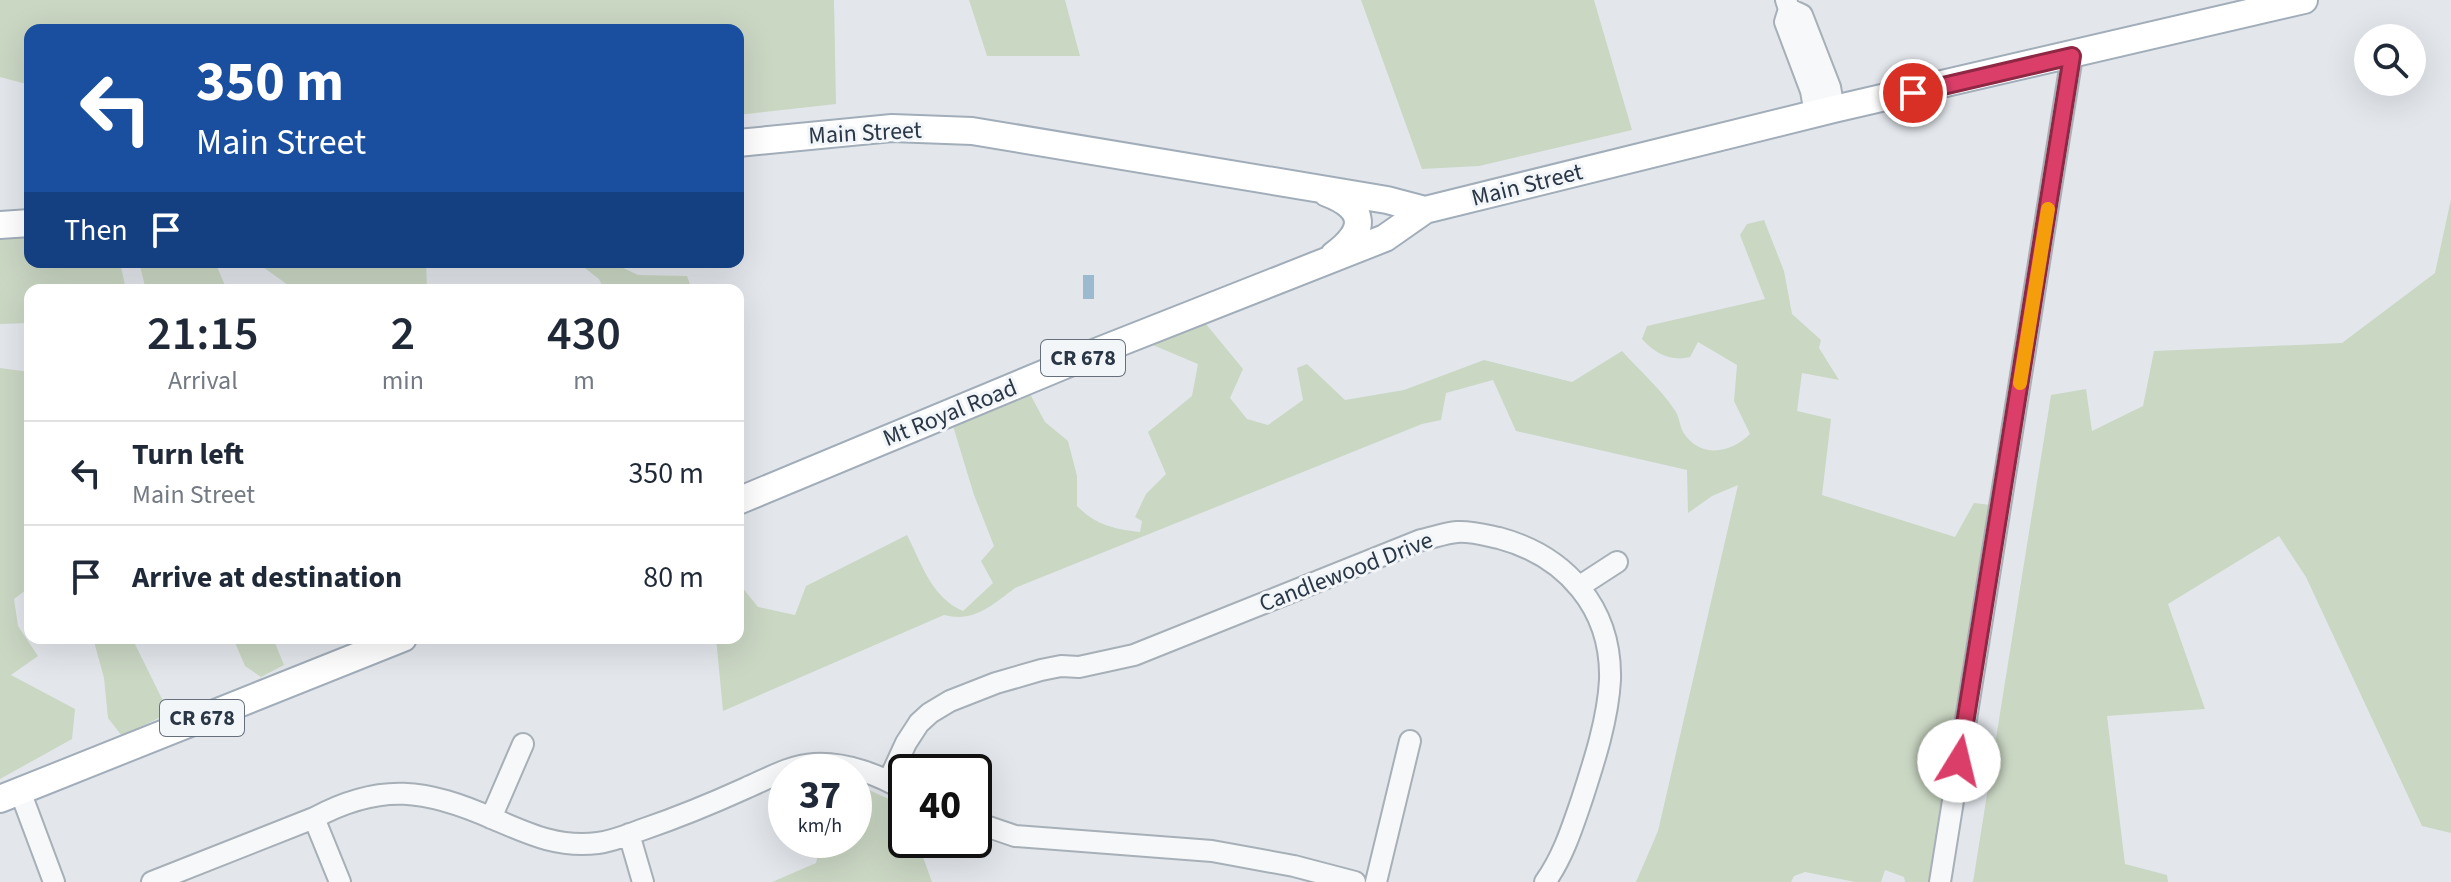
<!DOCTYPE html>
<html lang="en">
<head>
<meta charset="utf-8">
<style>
  :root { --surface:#fff; --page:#f6f6f7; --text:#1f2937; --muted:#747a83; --line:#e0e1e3 }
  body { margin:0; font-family:"Source Sans 3",sans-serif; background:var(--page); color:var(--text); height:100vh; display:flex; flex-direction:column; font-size:30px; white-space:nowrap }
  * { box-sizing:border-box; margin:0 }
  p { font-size:26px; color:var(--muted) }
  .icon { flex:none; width:44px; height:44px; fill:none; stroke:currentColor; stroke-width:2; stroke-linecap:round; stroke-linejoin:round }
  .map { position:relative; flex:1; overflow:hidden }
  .panel { position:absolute; left:24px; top:284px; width:720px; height:360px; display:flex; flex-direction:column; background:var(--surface); border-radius:16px; box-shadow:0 8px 32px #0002 }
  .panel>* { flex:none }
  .guide { position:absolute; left:24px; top:24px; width:720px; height:244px; border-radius:16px; box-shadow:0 8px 32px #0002; background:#1a4fa0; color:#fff; overflow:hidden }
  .fabs { position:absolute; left:2354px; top:24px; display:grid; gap:16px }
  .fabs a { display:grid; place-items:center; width:72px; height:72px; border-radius:50%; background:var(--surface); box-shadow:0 8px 32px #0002; font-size:40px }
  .speed { position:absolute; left:768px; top:754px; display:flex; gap:16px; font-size:40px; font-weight:700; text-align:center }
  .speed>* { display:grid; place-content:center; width:104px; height:104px; border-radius:50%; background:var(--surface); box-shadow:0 8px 32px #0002; line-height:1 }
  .speed small { font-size:20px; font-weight:400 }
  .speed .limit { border:4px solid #111; border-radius:12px; background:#fff; color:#111 }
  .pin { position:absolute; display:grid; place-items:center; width:68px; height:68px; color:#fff; margin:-34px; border:4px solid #fff; border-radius:50%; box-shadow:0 2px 8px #0007 }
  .me { position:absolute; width:88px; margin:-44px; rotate:9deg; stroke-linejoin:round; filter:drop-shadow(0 0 6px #0008) }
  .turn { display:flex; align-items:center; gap:28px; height:168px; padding:0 40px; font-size:36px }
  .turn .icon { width:104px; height:104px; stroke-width:2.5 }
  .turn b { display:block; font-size:56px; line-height:68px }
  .then { display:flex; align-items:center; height:76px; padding:0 40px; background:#0003; gap:16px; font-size:30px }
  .eta { display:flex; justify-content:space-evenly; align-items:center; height:136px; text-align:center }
  .eta b { font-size:48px; font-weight:600; line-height:56px }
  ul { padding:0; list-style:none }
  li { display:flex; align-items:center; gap:24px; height:104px; padding:0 40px; border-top:2px solid var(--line) }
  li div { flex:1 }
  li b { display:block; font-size:30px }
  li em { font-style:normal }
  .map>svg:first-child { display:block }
  .green { fill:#cad7c3 }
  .water { fill:#9bbacf }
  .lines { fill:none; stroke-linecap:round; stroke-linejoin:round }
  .minor-casing { stroke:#a7afb7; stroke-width:24 }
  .major-casing { stroke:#a1adb9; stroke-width:30 }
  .minor { stroke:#f6f8fa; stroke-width:20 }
  .major { stroke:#fff; stroke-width:26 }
  .route-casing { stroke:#8e2844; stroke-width:20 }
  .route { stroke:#db3e68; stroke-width:14 }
  .slow { stroke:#f59e0b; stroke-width:14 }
  .labels { text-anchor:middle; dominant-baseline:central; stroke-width:6; stroke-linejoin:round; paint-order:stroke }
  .shield { fill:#f3f6f9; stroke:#66707c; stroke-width:2 }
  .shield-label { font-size:22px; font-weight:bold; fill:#293746 }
  .street-label { font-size:24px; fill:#293746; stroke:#f3f6f9 }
</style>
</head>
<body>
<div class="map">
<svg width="2451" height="882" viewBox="0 0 2451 882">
  <rect width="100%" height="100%" fill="#e3e7ec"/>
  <path class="green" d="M 0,0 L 834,0 L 836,104 L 738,115 L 738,30 L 30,30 L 30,85 L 0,77 Z
    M 969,0 L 1065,0 L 1080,56 L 987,56 Z
    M 1361,0 L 1594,0 L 1632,130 L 1479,166 L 1422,169 Z
    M 2451,199 L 2451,833 L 2422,826 L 2306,577 L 2279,536 L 2168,604 L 2205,709 L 2107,716 L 2125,864 L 2167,875 L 2168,882 L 1973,882 L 2051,395 L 2086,389 L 2092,431 L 2143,406 L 2154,351 L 2342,343 L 2435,273 Z
    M 1764,220 L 1784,271 L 1792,314 L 1821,340 L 1819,348 L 1839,380 L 1802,373 L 1797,411 L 1831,419 L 1822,495 L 1955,537 L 1974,503 L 1991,505 L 1930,882 L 1905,882 L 1904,877 L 1885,870 L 1881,882 L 1855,882 L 1805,872 L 1794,876 L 1791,882 L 1636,882 L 1658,831 L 1738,485 L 1712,496 L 1688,513 L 1687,470 L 1516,431 L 1493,380 L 1446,393 L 1441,420 L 1422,424 L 1015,588 C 992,605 974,623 944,615 L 723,711 L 716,638 L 738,638 L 738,582 L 758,607 L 795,615 L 806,586 L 907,535 C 922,564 931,597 963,611 L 993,583 L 981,561 L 994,546 L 974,495 L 953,426 L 1030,394 L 1045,422 L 1068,441 L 1077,476 L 1077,506 C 1096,525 1114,529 1140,532 L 1142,521 L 1135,517 L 1146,494 L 1166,474 L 1148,432 L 1192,396 L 1198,364 L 1148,343 L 1206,324 L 1243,369 L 1230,398 L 1247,419 L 1268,425 L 1303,400 L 1297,368 L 1307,364 L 1345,400 L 1404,390 L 1484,360 L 1572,382 L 1622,351 C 1639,370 1662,390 1676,412 C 1680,419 1680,429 1685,435 C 1703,459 1732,452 1750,434 L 1734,401 L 1737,365 L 1698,342 L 1690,357 C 1671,362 1654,353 1642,339 L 1647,326 L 1765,299 L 1740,235 L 1747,224 Z
    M 30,237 L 30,262 L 120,262 L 126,290 L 30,290 L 30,323 L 0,324 L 0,240 Z
    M 139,262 L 215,262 L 227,290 L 146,290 Z
    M 256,262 L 426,262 L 427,290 L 295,290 Z
    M 577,262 L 611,262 L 638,275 L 687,276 L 692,290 L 604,290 L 599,279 Z
    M 0,368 L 30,372 L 30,587 L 14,599 L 18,626 L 38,656 L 11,675 L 75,709 L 72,739 L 0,779 Z
    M 93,638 L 132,638 L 169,713 L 122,736 L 108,718 L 104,678 Z
    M 233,638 L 273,638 L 284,665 L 261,677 L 245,666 Z
    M 854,783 L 906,807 L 906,840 L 919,840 L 918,843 L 932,882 L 772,882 L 816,863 L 821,840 L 854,840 Z"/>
  <path class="water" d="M 1083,275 L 1094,275 L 1094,299 L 1083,299 Z"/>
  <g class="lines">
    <defs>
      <path id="minor" d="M 1786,0 L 1789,9 L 1785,22 L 1811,91 L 1815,114
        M 1789,9 L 1802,15 L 1830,87 L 1834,109
        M 1580,586 L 1617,562
        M 889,780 L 906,743 L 919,723 L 930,713 L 950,701 L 996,683 L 1041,670 L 1061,666 L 1079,667 L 1134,655 L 1421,540 C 1432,538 1445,533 1457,532 C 1471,531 1485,535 1499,538 C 1566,556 1612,608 1610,680 C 1608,719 1594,762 1582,799 C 1572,828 1563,857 1545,882
        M 20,791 L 54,882
        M 314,818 L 340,882
        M 491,818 L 523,744
        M 974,822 L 1015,836 L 1212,851 L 1294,866 L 1355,882
        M 629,834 L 643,882
        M 152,882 L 314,818 C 381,782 426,789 494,819 C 529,834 558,848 598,843 C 614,841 630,834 644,829 C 679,817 713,803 746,788 C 767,779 791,765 814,764 C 845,762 880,775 906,791
        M 1376,882 L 1410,741
        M 1940,882 L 2072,56"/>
      <path id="major" d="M 738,143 L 892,128 L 972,131 L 1387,200 L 1425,210 L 1834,109 L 2304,0
        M 1327,193 C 1367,208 1367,231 1334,255
        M 0,225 L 30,223
        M 738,501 L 1101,350 L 1385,238 L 1425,210
        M 0,799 L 403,638"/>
    </defs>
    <use href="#minor" class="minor-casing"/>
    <use href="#major" class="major-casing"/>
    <use href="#minor" class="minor"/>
    <use href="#major" class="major"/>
  </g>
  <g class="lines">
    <defs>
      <path id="route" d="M 1913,93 L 2072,56 L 1959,761"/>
    </defs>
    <use href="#route" class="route-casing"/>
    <use href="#route" class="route"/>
    <path class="slow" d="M 2020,383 L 2048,209"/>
  </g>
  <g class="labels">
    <g class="shield">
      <rect x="1041" y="340" width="84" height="36" rx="6"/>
      <rect x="160" y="700" width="84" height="36" rx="6"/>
    </g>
    <g class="shield-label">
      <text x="1083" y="358">CR 678</text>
      <text x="202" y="718">CR 678</text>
    </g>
    <g class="street-label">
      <text transform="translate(865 133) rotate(-3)">Main Street</text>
      <text transform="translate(1527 185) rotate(-14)">Main Street</text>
      <text transform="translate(950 413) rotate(-22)">Mt Royal Road</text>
      <text transform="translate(1346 572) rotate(-21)">Candlewood Drive</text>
    </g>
  </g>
</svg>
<div class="fabs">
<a><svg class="icon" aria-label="search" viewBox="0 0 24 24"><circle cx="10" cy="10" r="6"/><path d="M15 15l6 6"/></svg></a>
</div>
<div class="speed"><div>37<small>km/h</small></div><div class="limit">40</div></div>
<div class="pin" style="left:1913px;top:93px;background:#d93025"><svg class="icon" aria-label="arrive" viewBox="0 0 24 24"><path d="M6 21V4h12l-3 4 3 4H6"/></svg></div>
<svg class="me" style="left:1959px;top:761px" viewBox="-20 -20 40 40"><circle r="19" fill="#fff"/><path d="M0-13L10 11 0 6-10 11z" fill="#db3e68"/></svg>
<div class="guide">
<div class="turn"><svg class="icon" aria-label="left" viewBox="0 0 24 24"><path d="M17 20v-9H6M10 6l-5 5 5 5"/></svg><div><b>350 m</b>Main Street</div></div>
<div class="then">Then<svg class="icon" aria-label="arrive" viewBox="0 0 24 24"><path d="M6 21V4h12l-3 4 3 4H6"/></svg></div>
</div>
<section class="panel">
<div class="eta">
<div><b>21:15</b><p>Arrival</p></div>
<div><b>2</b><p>min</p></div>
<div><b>430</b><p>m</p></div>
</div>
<ul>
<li><svg class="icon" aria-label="left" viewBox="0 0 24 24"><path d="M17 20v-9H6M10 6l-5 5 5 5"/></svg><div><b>Turn left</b><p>Main Street</p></div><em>350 m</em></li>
<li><svg class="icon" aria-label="arrive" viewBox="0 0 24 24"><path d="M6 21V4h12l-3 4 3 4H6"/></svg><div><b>Arrive at destination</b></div><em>80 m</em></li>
</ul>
</section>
</div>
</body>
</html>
